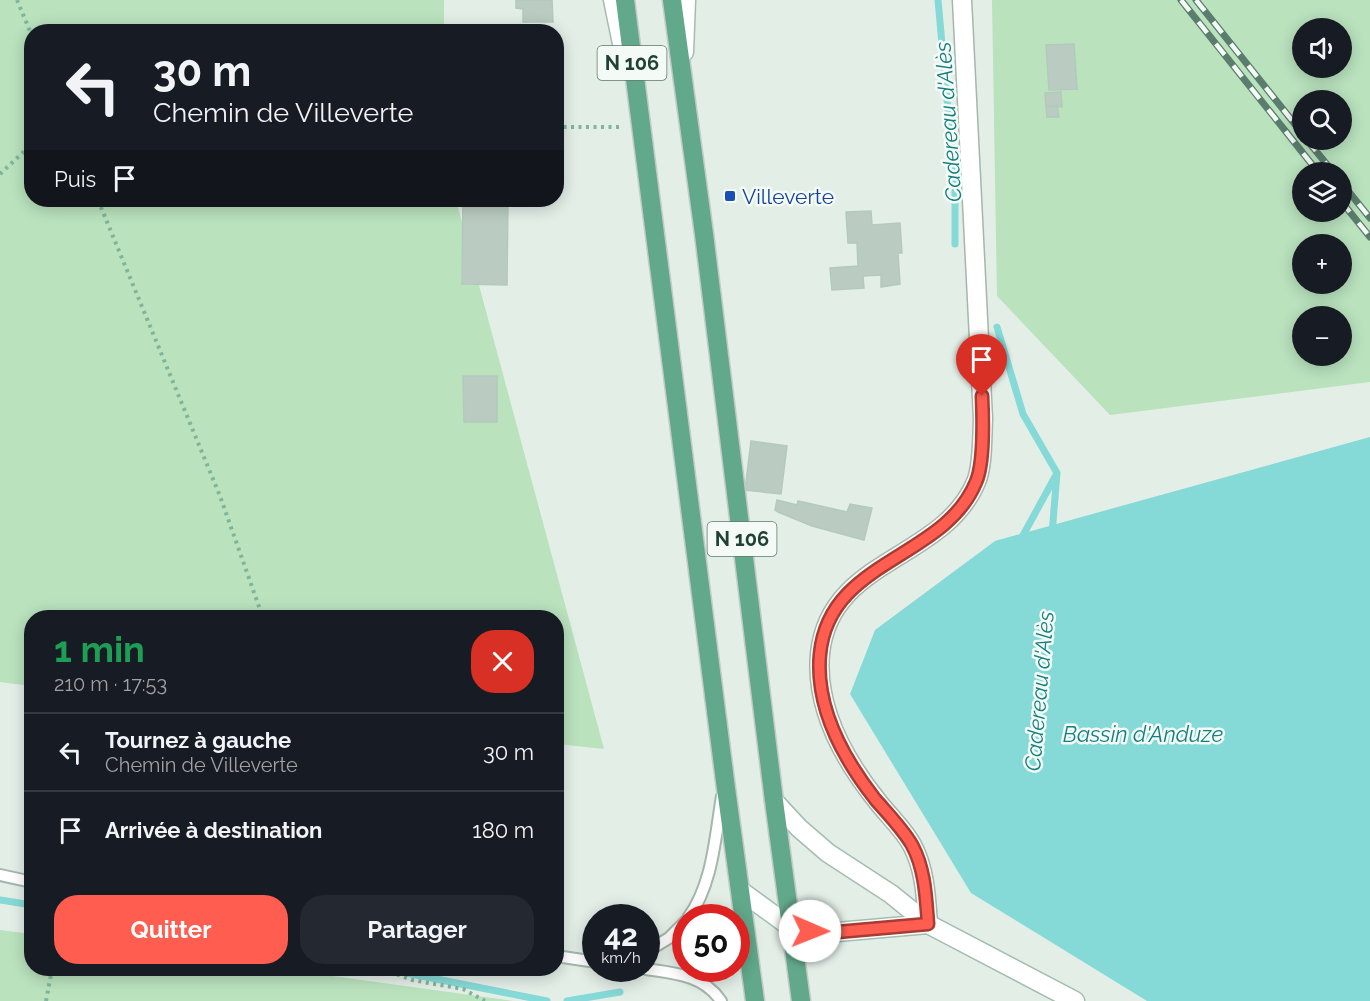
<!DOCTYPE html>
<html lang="fr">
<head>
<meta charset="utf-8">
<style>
  :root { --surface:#171b24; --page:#242831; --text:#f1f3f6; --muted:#9ea1a6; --line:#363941; --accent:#ff5d50 }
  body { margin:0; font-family:Raleway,sans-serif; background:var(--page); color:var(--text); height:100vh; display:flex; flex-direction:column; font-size:22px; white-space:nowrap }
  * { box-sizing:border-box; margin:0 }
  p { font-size:20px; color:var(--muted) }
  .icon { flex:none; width:33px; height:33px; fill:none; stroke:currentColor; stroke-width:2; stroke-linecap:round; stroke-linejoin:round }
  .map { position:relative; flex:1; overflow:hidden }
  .drawer { position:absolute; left:24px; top:610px; width:540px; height:366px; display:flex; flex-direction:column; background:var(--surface); border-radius:24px; box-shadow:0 3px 15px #0003 }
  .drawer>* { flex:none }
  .banner { position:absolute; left:24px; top:24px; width:540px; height:183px; border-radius:24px; box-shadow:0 3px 15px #0003; background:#171b24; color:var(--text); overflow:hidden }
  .buttons { position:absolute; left:1292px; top:18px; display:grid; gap:12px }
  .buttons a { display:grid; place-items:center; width:60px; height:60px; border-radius:50%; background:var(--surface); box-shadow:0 3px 15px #0003; font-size:30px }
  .speed { position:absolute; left:582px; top:904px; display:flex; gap:12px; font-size:30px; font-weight:700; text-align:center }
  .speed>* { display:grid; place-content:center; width:78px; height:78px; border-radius:50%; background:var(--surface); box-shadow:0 3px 15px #0003; line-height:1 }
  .speed small { font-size:15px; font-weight:400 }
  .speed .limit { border:9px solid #d22; background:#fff; color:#111 }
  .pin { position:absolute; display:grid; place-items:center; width:51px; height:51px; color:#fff; margin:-62px -26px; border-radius:50% 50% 50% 0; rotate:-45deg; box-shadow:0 0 6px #0007 }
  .pin .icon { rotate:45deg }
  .me { position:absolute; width:66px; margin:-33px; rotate:91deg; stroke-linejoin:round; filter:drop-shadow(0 0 4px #0008) }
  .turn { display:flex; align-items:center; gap:21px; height:126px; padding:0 30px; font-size:27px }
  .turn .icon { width:78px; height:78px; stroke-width:2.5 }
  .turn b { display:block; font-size:42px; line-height:51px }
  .then { display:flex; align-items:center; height:57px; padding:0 30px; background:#0003; gap:12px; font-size:22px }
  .round { display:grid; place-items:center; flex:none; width:63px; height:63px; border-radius:24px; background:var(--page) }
  .head { display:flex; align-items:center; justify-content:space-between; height:102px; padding:0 30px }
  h1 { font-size:36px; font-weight:700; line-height:45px; color:#1e9e55 }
  .action { display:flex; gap:12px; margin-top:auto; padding:12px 30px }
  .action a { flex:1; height:69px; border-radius:24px; background:var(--accent); color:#fff; font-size:24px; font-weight:700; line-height:69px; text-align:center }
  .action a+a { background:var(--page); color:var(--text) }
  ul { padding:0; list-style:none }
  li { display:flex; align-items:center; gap:18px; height:78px; padding:0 30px; border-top:2px solid var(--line) }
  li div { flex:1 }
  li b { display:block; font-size:22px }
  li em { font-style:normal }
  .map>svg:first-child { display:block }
  .green { fill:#b9e2bd; fill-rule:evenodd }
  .water { fill:#85d9d7 }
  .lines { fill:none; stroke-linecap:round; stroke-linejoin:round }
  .stream { stroke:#85d9d7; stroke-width:7 }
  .building { fill:#baccc2; stroke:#b4c9bd; stroke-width:1.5 }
  .service-casing { stroke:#a5b7ad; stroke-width:14 }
  .minor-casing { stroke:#a5b7ad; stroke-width:21 }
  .secondary-casing { stroke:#a3beb0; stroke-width:21 }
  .primary-casing { stroke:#c1cac6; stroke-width:21 }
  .path { stroke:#80b59b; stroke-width:4; stroke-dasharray:3 4.5; stroke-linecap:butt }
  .service { stroke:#fff; stroke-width:10 }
  .minor { stroke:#fff; stroke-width:18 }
  .secondary { stroke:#fff; stroke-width:18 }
  .primary { stroke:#62a88a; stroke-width:18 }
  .rail-casing { stroke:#5b7d6e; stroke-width:7 }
  .rail { stroke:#f4faf6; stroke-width:4.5; stroke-dasharray:14; stroke-linecap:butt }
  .route-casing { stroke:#a63c34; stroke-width:15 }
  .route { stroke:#ff5d50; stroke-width:10 }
  .transit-dot { fill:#1a4fb4; stroke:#f4faf6; stroke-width:2 }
  .labels { text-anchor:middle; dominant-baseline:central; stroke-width:5; stroke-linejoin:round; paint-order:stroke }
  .shield { fill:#f4faf6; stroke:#60796e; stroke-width:1.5 }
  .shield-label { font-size:20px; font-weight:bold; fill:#204233 }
  .transit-label { font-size:21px; fill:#164399; stroke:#f4faf6; text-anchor:start }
  .water-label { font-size:22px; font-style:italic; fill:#137f7e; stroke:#f4faf6 }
</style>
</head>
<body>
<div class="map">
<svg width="1370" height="1001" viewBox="0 0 1370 1001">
  <rect width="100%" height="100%" fill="#e3eee7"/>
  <path class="green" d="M 0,0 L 444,0 L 444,31 L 32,32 L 32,200 L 456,200 L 604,749 L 557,744 L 556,618 L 32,618 L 31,686 L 0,682 Z
    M 992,0 L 1370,0 L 1370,382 L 1110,415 L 997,296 ZM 1302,28 L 1341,28 L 1341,68 L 1302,68 ZM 1302,100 L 1341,100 L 1341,140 L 1302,140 ZM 1302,172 L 1341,172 L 1341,212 L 1302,212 ZM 1302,244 L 1341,244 L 1341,284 L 1302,284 ZM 1302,316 L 1341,316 L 1341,356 L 1302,356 Z
    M 0,930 L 31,934 L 32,969 L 282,969 L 513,1001 L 0,1001 Z"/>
  <path class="water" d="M 1370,437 L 1370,1001 L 1147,1001 L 971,893 L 850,694 L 875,630 L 995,541 Z"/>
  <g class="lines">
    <path class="stream" d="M 938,0 L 955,187 L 955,244
      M 997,327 L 1023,414 L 1057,473 L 1052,534
      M 1021,539 L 1056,475
      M 0,900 L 32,905
      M 386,969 L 547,1001
      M 567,1001 L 620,992"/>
  </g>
  <path class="building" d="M 516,0 L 552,0 L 553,22 L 523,22 L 523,9 L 516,8 Z
    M 497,28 L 528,29 L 528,32 L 497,32 Z
    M 1074,44 L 1077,89 L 1049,90 L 1046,45 Z
    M 1061,92 L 1062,107 L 1046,106 L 1045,93 Z
    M 1046,106 L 1057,106 L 1059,117 L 1047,117 Z
    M 463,200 L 508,200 L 507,285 L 462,284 Z
    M 871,211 L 872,225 L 900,223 L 902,253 L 898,253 L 900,284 L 881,287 L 881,275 L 863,276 L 864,288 L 832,290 L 830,268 L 858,266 L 857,243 L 848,243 L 846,212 Z
    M 463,376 L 497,376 L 497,422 L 464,422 Z
    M 751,441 L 787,446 L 781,494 L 745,490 Z
    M 777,500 L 797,505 L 798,501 L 847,512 L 850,504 L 872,508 L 864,540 L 812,526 L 778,512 L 775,510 Z"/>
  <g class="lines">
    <defs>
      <path id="service" d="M 0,875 L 32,882
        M 688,918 C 713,884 715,837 722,796
        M 646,952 L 669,938 L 686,921
        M 556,956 L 596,962
        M 646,969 C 674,973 704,975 721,1001"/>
      <path id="minor" d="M 928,924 C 926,897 925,869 912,845 C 904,830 889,816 878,802 C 845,761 815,709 820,654 C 829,558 943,561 976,482 C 983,466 982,437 983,419 L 962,0"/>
      <path id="secondary" d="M 613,0 L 626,63
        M 684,52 L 686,0
        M 774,801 L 799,828 L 828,853 L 891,894 L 928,924 L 1075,1001
        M 741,891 L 793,929 L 826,933 L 928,924"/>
      <path id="primary" d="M 625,0 L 725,781 L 755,1001
        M 672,0 L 704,234 L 774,801 L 801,1001"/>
    </defs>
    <use href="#service" class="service-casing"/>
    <use href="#minor" class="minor-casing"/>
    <use href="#secondary" class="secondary-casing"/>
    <use href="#primary" class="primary-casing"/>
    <path class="path" d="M 17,0 L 32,36
      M 556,127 L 622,127
      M 0,174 L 32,144
      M 98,200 L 220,496 L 263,618
      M 383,969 L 412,980 L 463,989 L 485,1001
      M 46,1001 L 52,969"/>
    <use href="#service" class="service"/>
    <use href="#minor" class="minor"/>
    <use href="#secondary" class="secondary"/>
    <use href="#primary" class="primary"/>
    <defs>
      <path id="rail" d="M 1181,0 L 1318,172
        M 1196,0 L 1302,133
        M 1307,140 L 1333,172
        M 1341,182 L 1370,218
        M 1341,201 L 1370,237"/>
    </defs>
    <use href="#rail" class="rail-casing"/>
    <use href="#rail" class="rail"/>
  </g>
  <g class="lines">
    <defs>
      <path id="route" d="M 810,931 L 826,933 L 928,924 C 926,897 925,869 912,845 C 903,829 887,813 875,799 C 843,758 815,707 820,654 C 829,559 944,560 976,482 C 984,464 983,417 982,396"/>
    </defs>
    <use href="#route" class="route-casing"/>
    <use href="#route" class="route"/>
  </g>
  <rect class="transit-dot" x="724" y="190" width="12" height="12" rx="3"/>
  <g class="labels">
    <g class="shield">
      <rect x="597.5" y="46" width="69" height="34" rx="4.5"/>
      <rect x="707.5" y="522" width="69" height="34" rx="4.5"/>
    </g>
    <g class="shield-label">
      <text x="632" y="63">N 106</text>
      <text x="742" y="539">N 106</text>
    </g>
    <g class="transit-label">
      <text x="742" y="196">Villeverte</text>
    </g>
    <g class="water-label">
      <text transform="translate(948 122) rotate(-94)">Cadereau d'Alès</text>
      <text transform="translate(1039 691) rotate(-85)">Cadereau d'Alès</text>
      <text x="1143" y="734">Bassin d'Anduze</text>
    </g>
  </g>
</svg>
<div class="buttons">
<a><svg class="icon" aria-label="sound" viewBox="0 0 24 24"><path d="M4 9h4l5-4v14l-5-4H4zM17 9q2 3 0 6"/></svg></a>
<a><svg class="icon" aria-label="search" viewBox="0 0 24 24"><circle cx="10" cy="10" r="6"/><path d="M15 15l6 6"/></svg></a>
<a><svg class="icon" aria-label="layers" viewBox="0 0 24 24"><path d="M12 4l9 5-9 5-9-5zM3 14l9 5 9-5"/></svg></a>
<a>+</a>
<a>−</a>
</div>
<div class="speed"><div>42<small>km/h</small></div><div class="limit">50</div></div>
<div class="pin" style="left:982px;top:396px;background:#d93025"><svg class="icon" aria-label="arrive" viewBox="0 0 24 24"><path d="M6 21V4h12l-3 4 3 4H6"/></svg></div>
<svg class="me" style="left:810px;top:931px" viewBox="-20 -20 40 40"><circle r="19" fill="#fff"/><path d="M0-13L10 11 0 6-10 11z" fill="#ff5d50"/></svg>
<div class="banner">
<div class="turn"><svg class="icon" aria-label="left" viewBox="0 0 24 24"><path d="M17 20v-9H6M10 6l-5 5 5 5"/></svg><div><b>30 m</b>Chemin de Villeverte</div></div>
<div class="then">Puis<svg class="icon" aria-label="arrive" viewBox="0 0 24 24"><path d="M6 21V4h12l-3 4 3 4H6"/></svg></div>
</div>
<section class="drawer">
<div class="head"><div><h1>1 min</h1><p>210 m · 17:53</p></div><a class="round" style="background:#d93025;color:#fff"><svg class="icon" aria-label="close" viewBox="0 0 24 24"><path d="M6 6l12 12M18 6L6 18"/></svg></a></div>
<ul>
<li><svg class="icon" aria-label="left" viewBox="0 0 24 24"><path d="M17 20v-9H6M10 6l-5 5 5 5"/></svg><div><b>Tournez à gauche</b><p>Chemin de Villeverte</p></div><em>30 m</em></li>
<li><svg class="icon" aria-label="arrive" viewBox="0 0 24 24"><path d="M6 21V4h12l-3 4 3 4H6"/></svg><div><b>Arrivée à destination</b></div><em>180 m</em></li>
</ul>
<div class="action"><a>Quitter</a><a>Partager</a></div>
</section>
</div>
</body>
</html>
